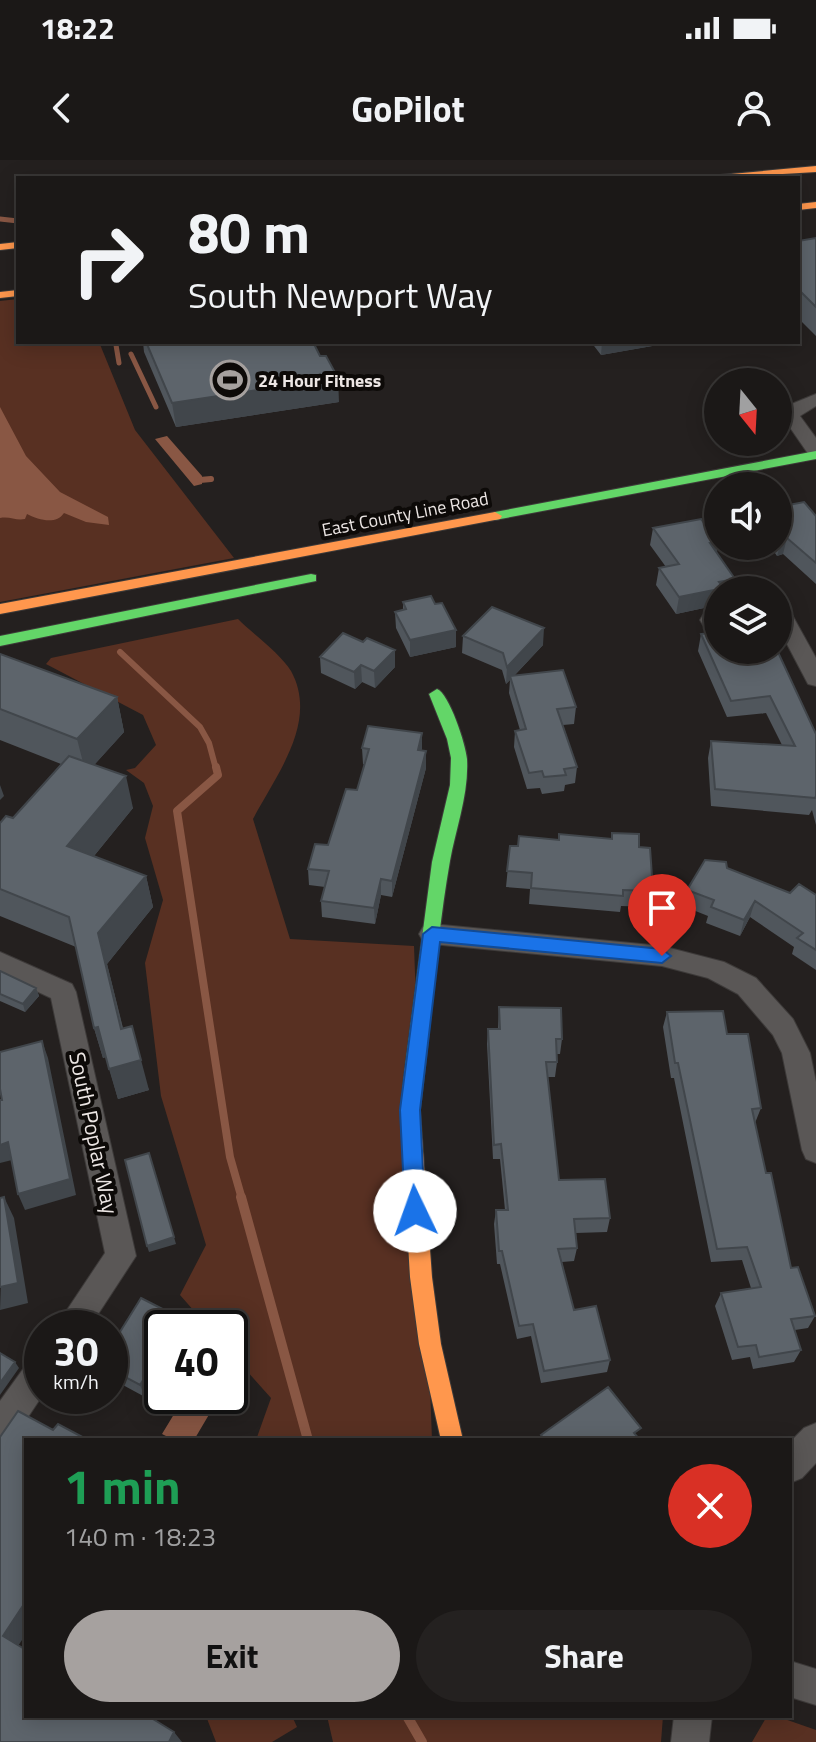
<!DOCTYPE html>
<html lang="en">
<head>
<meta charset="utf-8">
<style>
  :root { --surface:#1b1817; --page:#242120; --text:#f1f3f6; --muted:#a0a0a1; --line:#393736; --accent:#a6a19f }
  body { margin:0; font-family:"Titillium Web",sans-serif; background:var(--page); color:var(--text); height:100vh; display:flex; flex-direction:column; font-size:30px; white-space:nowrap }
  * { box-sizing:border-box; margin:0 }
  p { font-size:26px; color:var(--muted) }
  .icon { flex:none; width:44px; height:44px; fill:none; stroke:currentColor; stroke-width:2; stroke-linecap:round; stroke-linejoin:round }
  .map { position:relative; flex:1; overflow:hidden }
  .drawer { position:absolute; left:24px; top:1278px; width:768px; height:280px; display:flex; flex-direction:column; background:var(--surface); border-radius:0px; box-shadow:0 4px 20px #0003,0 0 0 2px var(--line) }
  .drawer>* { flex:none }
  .banner { position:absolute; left:16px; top:16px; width:784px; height:168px; border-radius:0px; box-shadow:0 4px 20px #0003,0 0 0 2px var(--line); background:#1b1817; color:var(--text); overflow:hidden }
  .needle { width:52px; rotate:162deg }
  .buttons { position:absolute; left:704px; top:208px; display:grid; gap:16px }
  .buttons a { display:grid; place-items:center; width:88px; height:88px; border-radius:50%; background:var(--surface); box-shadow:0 4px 20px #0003,0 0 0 2px var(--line); font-size:40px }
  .speed { position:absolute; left:24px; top:1150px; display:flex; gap:16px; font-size:40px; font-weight:700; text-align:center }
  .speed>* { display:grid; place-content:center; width:104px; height:104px; border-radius:50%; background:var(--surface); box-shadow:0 4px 20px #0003,0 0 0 2px var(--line); line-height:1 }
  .speed small { font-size:20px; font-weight:400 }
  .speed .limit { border:4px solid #111; border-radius:12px; background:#fff; color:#111 }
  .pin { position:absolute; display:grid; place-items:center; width:68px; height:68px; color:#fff; margin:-82px -34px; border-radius:50% 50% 50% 0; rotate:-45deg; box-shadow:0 0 8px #0007 }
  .pin .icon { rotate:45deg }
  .me { position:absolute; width:88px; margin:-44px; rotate:357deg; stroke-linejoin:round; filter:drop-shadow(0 0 6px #0008) }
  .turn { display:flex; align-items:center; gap:28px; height:168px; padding:0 40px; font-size:36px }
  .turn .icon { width:104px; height:104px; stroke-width:2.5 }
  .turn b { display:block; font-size:56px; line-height:68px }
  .round { display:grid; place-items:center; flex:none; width:84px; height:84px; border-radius:42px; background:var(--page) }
  .summary { display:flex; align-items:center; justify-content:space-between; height:136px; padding:0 40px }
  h1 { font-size:48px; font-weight:700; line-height:60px; color:#1e9e55 }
  .action { display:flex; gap:16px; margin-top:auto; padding:16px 40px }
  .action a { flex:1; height:92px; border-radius:48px; background:var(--accent); color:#111; font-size:32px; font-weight:700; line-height:92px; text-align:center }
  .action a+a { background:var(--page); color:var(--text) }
  .status { display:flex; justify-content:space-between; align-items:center; height:56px; padding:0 40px; background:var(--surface); direction:ltr }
  .status svg { height:22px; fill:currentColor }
  header { display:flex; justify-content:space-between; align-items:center; height:104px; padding:0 40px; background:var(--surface); font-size:36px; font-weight:700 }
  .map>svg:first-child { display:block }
  .green { fill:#583022 }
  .water { fill:#895744 }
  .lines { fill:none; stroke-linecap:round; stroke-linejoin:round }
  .stream-far3 { stroke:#895744; stroke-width:5 }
  .stream-far2 { stroke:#895744; stroke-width:6 }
  .stream-far1 { stroke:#895744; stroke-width:8 }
  .stream { stroke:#895744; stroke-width:10 }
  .street-casing { stroke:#3d3a39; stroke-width:2 }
  .fast-casing { stroke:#3d3a39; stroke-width:2 }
  .slow-casing { stroke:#3d3a39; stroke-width:2 }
  .street { fill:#5a5756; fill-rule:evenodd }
  .fast { fill:#63d668; fill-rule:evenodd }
  .slow { fill:#ff974d; fill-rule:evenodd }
  .wall { fill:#50565c }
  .shaded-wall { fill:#41464b }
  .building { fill:#5d646b; stroke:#41464b; stroke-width:2 }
  .route { fill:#1a73e8; stroke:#114b97; stroke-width:2 }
  .labels { text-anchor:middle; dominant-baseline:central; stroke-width:8; stroke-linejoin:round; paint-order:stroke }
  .far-poi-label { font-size:18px; font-weight:bold; fill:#ece6e4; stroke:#0d0a08; text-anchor:start }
  .far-street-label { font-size:18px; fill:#ece6e4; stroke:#0d0a08 }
  .street-label { font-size:22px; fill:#ece6e4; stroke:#0d0a08 }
</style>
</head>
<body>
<div class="status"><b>18:22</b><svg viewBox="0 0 49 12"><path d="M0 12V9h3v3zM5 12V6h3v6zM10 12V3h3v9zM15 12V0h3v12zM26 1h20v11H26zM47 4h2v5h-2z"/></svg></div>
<header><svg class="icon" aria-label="back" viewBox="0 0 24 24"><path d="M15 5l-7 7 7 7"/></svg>GoPilot<svg class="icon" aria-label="person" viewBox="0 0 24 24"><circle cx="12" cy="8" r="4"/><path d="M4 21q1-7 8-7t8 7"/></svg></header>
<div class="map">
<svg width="816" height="1582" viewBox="0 0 816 1582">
  <rect width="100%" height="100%" fill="#24201f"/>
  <path class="green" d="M 18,139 L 18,182 L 99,182 L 135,270 L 234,398 L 0,442 L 0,141 Z
    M 238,459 C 252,473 281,494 291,511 C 319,562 276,615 253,659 L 290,779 L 414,786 L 432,1280 L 256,1280 L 271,1238 L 230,1192 L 230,1168 L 209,1168 L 180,1135 L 206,1085 L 161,936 L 145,803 L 163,740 L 145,678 L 153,646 L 144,623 L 126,610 L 135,608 L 156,585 L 143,555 L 46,504 L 51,498 Z
    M 206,1556 L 292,1556 L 297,1567 L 272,1582 L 216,1582 Z
    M 327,1556 L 663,1556 L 661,1582 L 333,1582 Z
    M 767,1556 L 776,1556 L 816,1570 L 816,1582 L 752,1582 Z"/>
  <path class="water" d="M 0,247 L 26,296 L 60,332 L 108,357 L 109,365 L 86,362 L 64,353 C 56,365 39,360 27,354 L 25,359 C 16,361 10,356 0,358 Z
    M 167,276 L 202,316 L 202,324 L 194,326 L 155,279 Z
    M 185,1236 L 209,1236 L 217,1241 L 194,1280 L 174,1280 L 162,1274 Z"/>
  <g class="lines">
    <path class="stream-far3" d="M 0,59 L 18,61
      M 116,185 L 119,203
      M 131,194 L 156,247"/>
    <path class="stream-far2" d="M 200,320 L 211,319
      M 120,492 L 200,567 L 209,583 L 216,609"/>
    <path class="stream-far1" d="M 216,607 L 218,615 L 177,651 L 230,997 L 242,1039"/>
    <path class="stream" d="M 241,1037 L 308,1280
      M 407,1556 L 422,1582"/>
    <defs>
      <path id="street" d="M 816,234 L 816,246 L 800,256 L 816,278 L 816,297 L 809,295 L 782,256 L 789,245 Z
        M 778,440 L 785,442 L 816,498 L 816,526 L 808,524 L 778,467 Z
        M 718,452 L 718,466 L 703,465 L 700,460 L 703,455 Z
        M 432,764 L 662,786 L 724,802 L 756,818 L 793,859 L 810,893 L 816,922 L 816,1003 L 806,999 L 802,990 L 782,893 L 773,875 L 738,834 L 708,818 L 662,806 L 432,784 L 423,781 L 419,774 L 423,767 Z
        M 0,792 L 72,824 L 76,832 L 136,1096 L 89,1168 L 55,1168 L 105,1093 L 51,838 L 0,814 Z
        M 42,1193 L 42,1236 L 12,1281 L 0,1285 L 0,1241 L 31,1198 Z
        M 816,1263 L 816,1303 L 802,1318 L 790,1323 L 790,1282 L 804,1268 Z
        M 790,1501 L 816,1509 L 816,1545 L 790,1537 Z
        M 674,1556 L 712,1556 L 709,1582 L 671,1582 Z"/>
      <path id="fast" d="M 816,291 L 816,299 L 495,360 L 488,356 L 495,352 Z
        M 311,414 L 316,415 L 316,421 L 0,486 L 0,476 Z
        M 437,529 C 449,533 466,585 467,599 C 469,634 456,668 450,701 C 438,769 433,839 425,907 L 422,913 L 415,915 L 408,913 L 405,907 L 432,702 L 450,625 L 451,598 L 447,579 L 429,534 Z"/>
      <path id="slow" d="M 816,6 L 816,12 L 715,18 L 720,15 Z
        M 816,42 L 816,48 L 798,50 L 798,44 Z
        M 18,82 L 18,88 L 0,90 L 0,84 Z
        M 18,130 L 18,136 L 0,138 L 0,132 Z
        M 495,352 L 502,356 L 500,359 L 0,454 L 0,444 Z
        M 415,899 L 422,901 L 425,907 L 420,950 L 432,1117 L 441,1184 L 463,1280 L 441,1280 L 419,1184 L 410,1117 L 400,950 L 405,907 L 408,901 Z"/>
    </defs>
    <use href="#street" class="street-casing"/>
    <use href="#fast" class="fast-casing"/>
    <use href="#slow" class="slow-casing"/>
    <use href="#street" class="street"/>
    <use href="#fast" class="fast"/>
    <use href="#slow" class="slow"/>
  </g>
  <path class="wall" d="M 816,78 L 816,176 L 798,158 L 798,81 Z
    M 143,182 L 313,182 L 339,242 L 176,267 L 144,192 Z
    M 591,182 L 675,182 L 601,195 Z
    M 778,347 L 816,356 L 816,424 L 783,394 L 777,396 L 770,386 L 778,386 Z
    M 653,368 L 718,380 L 717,393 L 718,445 L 676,454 L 656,425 L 659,408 L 666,407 L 650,385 Z
    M 403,442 L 435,444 L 456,470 L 456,487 L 410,497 L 396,468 L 395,452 L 403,450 Z
    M 701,474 L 816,574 L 816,665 L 812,650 L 809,655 L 711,646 L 708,598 L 711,581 L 782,585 L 766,553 L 727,557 L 698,491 Z
    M 463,476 L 543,485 L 514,516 L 576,547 L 574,564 L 563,565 L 577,607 L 575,623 L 565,625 L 564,631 L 542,634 L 540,628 L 527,629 L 514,587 L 515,571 L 520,570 L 509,533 L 510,520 L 506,524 L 502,510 L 462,493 Z
    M 0,494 L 117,537 L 124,572 L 94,605 L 133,648 L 94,696 L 146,716 L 153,747 L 107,804 L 123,868 L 149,930 L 118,939 L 106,897 L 103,898 L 94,868 L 76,787 L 0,756 L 0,663 L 13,658 L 61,604 L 0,580 Z
    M 320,497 L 395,507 L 375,528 L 362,522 L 355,529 L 321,513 Z
    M 362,588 L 426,591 L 426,608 L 392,737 L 381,735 L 375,764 L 322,757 L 321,741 L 325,727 L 309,725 L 308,709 L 328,685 L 357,630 L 365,605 L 363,604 Z
    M 612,673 L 639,687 L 653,731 L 649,747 L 621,746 L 620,752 L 529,744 L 530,729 L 506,727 L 510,686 L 518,686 L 559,680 L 611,679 Z
    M 727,708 L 790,733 L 816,735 L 816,810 L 792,794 L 794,787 L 750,757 L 740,776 L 706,763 L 708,756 L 683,746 L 687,730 Z
    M 0,811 L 36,828 L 39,836 L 25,852 L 0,841 Z
    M 499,847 L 562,879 L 560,894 L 557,894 L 557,902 L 555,917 L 547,917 L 559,1020 L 610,1058 L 607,1072 L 576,1073 L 577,1088 L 574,1101 L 562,1102 L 574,1150 L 610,1200 L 607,1212 L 541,1223 L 531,1176 L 517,1179 L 500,1104 L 497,1104 L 494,1064 L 496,1050 L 505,1050 L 500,999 L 493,999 L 487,884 L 488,869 L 498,869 Z
    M 667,852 L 727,874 L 761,948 L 755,963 L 766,1013 L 791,1108 L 815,1156 L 808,1168 L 795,1170 L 801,1190 L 794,1202 L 753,1209 L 750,1197 L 732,1200 L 715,1146 L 721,1133 L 751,1128 L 742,1100 L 711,1102 L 674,918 L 671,918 L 663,867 Z
    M 141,1138 L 145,1237 L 110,1218 L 110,1188 Z"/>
  <path class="shaded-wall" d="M 602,182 L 675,182 L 601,195 Z
    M 338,218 L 339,242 L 176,267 L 172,243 Z
    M 787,378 L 783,394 L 777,396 L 782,379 Z
    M 718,382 L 718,386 L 715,398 L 710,383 Z
    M 735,419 L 733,430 L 718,430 L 718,445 L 676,454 L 679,437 L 719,422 Z
    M 544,468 L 543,485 L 511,519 L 510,516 L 510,520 L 506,524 L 507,507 Z
    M 456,470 L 456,487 L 410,497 L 410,480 Z
    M 395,490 L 395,507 L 375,528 L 374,511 Z
    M 361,505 L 362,522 L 355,529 L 354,512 Z
    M 117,537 L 124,572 L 86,614 L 77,579 Z
    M 422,573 L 422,589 L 417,607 L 418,590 Z
    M 426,591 L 426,608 L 392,737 L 392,721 Z
    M 126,616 L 133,648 L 76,718 L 67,686 Z
    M 0,625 L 4,636 L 0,640 Z
    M 146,716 L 153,747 L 107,804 L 130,898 L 98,773 Z
    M 381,719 L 381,735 L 375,764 L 374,748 Z
    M 755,741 L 750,757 L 740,776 L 744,760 Z
    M 36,828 L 39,836 L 25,852 L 23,844 Z
    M 132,866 L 149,930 L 118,939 L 109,909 Z
    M 98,867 L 107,896 L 103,898 L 94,868 Z
    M 42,881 L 48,898 L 76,1035 L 25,1050 L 18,1034 Z
    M 8,982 L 16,999 L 0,1003 L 0,985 Z
    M 4,1037 L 14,1058 L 28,1143 L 0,1150 Z
    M 174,1077 L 176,1084 L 149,1092 L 147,1086 Z
    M 182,1159 L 184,1168 L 176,1168 Z
    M 162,1190 L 162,1209 L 145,1237 L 140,1225 Z
    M 15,1202 L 19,1208 L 0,1235 L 0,1223 Z
    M 26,1441 L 26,1474 L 16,1489 L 3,1476 Z
    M 174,1572 L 182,1582 L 169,1582 Z"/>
  <path class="building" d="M 816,78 L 816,147 L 798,129 L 798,81 Z
    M 146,182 L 313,182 L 320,196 L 326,196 L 338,218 L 172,243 Z
    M 804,342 L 816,356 L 816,403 L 787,378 L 782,379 L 778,375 L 778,347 Z
    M 701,359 L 718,380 L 718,382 L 710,383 L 735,419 L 719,422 L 724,428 L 679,437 L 659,408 L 679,404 L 653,368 Z
    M 431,436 L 435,444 L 442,443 L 456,470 L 410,480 L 395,452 L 406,449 L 403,442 Z
    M 492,447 L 544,468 L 507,507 L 503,493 L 463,476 Z
    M 718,472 L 718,490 L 777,490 L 816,574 L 816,636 L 815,638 L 715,629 L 711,581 L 795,586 L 770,536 L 731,541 L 701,474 Z
    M 343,473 L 363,482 L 367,478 L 395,490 L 374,511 L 361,505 L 354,512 L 320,497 Z
    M 0,494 L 117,537 L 77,579 L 0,549 Z
    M 563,510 L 576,547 L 557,549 L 577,607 L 564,609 L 566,615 L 544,617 L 542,611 L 529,613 L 515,571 L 526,569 L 510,516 Z
    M 368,566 L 422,573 L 418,590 L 426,591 L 392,721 L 381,719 L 374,748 L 321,741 L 329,711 L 308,709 L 315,684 L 328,685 L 346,629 L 357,630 L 369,589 L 362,588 Z
    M 69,596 L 126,616 L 67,686 L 146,716 L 98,773 L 121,869 L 132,866 L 141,900 L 109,909 L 98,867 L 94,868 L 69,757 L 0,729 L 0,663 L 6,656 L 13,658 Z
    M 612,673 L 639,674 L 639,687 L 650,688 L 653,731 L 623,730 L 623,736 L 531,728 L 532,713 L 507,711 L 510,686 L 518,686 L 519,676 L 559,680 L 559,674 L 612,679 Z
    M 705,700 L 726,702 L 727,708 L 790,733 L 799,724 L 816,735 L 816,790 L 797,778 L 803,773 L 755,741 L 744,760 L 711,747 L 714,740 L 687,730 Z
    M 0,811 L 36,828 L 23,844 L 0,834 Z
    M 499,847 L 561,848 L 562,879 L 556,879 L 557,902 L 546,902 L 559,1020 L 605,1019 L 610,1058 L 574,1059 L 577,1088 L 558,1089 L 574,1150 L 596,1146 L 610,1200 L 544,1211 L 533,1164 L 519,1166 L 502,1091 L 499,1091 L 496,1050 L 508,1050 L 501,984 L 494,985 L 488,869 L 500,869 Z
    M 723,851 L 727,874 L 748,874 L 761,948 L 752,949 L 766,1013 L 771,1013 L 791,1108 L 798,1107 L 815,1156 L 791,1159 L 801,1190 L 759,1197 L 756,1185 L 738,1187 L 721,1133 L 761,1127 L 747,1087 L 717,1089 L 678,903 L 675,903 L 667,852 Z
    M 42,881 L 70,1019 L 18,1034 L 8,982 L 0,985 L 0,940 L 2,940 L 0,929 L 0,892 Z
    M 149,993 L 174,1077 L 147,1086 L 125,1000 Z
    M 4,1037 L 18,1123 L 0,1127 L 0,1038 Z
    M 141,1138 L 182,1159 L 176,1168 L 162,1168 L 162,1190 L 140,1225 L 110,1209 L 110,1188 Z
    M 0,1193 L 15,1202 L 0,1223 Z
    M 608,1227 L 641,1268 L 634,1273 L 640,1280 L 545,1280 L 541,1275 Z
    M 18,1251 L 53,1270 L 58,1264 L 88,1280 L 26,1280 L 26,1441 L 3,1476 L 26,1490 L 26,1556 L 148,1556 L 174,1572 L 169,1582 L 0,1582 L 0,1277 Z"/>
  <path class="route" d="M 432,767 L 662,789 L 671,796 L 662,803 L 440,782 L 420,950 L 425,1051 L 422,1058 L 415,1061 L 408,1058 L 405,1051 L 400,950 L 423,774 Z"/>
  <defs>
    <symbol id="stadium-ring" viewBox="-11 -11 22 22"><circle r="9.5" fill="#0d0a08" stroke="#a6a19f" stroke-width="1.5"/><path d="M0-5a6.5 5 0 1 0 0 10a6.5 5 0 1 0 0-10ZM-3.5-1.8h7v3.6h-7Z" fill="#a6a19f"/></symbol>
  </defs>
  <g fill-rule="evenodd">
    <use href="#stadium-ring" x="208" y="198" width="44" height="44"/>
  </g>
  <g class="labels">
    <g class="far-poi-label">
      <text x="258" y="220">24 Hour Fitness</text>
    </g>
    <g class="far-street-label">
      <text transform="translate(405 354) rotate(-11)">East County Line Road</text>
    </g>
    <g class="street-label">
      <text transform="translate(94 973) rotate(78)">South Poplar Way</text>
    </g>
  </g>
</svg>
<div class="buttons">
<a><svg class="needle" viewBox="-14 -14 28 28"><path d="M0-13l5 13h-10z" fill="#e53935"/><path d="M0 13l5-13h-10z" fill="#a0a0a1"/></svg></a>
<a><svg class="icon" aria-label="sound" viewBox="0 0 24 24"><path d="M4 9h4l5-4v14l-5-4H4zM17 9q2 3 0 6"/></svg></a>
<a><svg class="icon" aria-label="layers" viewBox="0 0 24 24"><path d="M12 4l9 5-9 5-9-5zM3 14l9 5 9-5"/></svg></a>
</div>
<div class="speed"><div>30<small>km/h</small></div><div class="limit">40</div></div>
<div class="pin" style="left:662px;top:796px;background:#d93025"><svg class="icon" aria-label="arrive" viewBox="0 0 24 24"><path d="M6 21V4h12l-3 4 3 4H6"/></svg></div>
<svg class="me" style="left:415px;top:1051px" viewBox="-20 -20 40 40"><circle r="19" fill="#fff"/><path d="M0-13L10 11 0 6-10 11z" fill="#1a73e8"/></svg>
<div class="banner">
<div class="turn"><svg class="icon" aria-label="right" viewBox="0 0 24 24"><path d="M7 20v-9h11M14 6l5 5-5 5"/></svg><div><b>80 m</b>South Newport Way</div></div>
</div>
<section class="drawer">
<div class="summary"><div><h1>1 min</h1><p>140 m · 18:23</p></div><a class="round" style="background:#d93025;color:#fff"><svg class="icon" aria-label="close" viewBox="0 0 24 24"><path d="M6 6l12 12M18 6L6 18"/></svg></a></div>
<div class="action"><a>Exit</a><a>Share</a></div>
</section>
</div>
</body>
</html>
